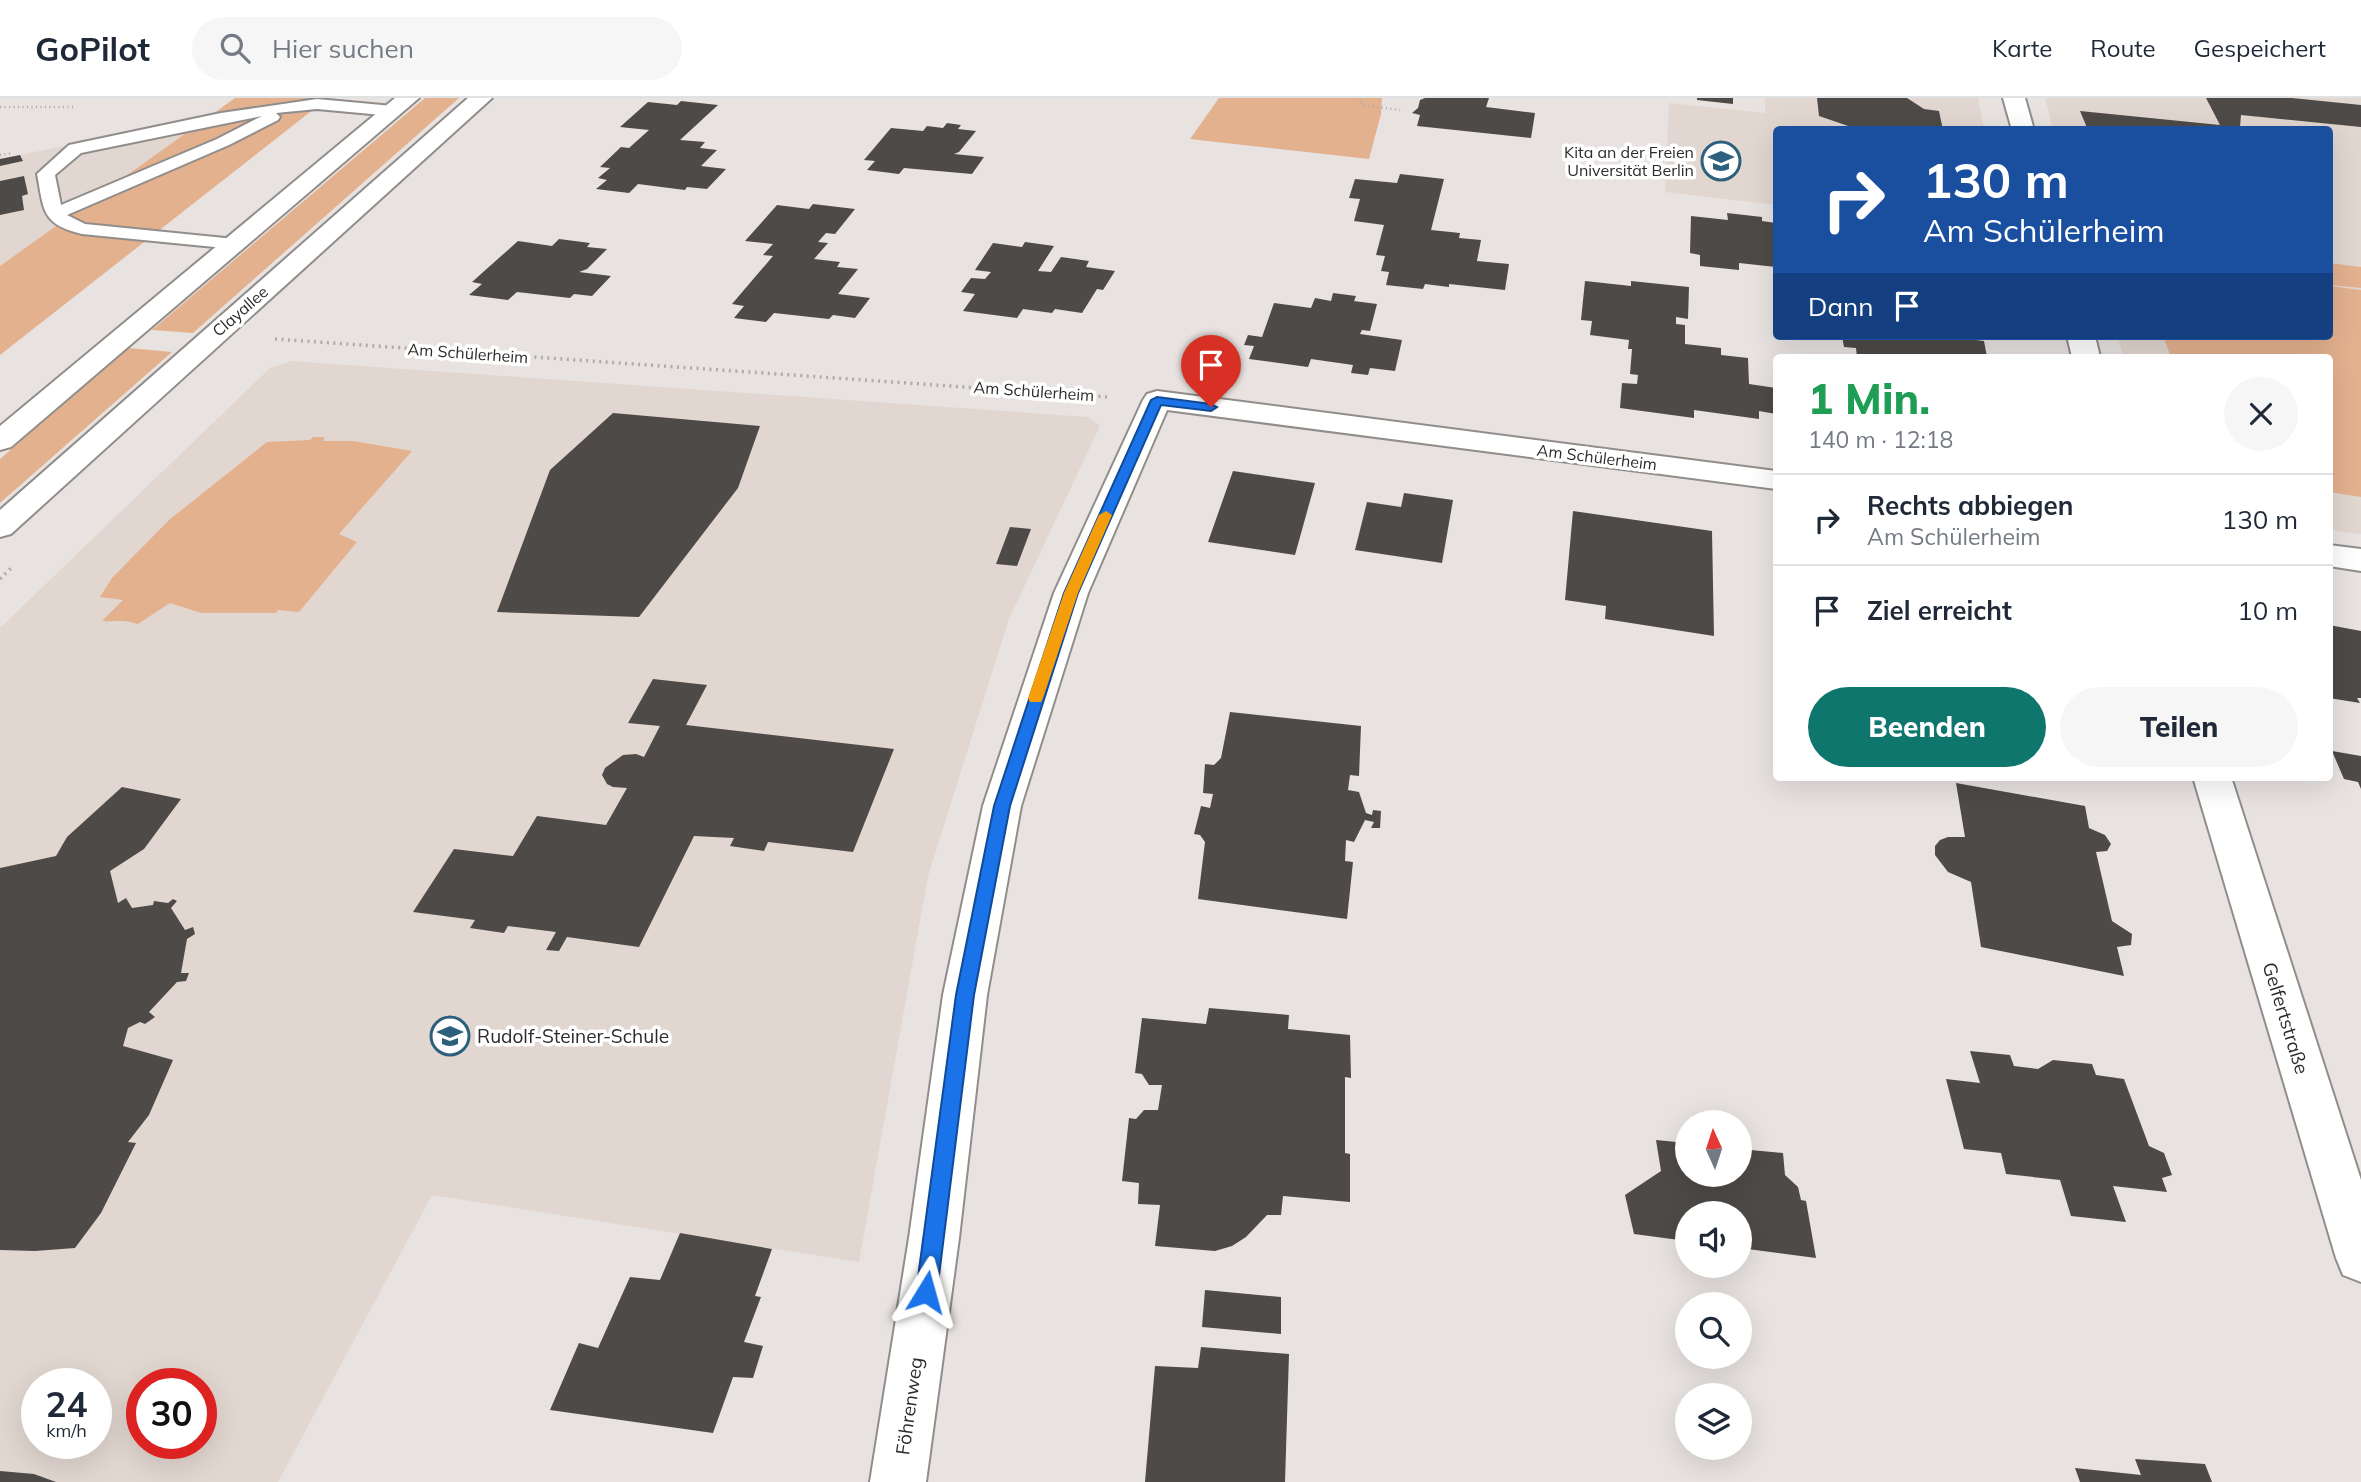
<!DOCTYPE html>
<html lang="de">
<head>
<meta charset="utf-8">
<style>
  :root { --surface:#fff; --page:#f6f6f7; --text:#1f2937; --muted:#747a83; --line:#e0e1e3; --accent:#0f766e }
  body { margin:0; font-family:Mulish,sans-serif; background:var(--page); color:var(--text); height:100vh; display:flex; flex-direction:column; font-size:26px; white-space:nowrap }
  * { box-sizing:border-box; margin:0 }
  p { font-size:23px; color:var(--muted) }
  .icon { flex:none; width:38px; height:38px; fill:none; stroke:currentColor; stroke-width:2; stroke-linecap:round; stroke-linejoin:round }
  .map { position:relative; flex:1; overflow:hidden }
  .drawer { position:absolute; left:1773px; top:256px; width:560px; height:427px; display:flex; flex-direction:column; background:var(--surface); border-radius:7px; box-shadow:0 7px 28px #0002 }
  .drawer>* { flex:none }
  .top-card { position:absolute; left:1773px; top:28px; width:560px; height:214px; border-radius:7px; box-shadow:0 7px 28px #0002; background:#1a4fa0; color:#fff; overflow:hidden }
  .needle { width:46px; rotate:357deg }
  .controls { position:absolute; left:1675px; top:1012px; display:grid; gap:14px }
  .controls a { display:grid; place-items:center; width:77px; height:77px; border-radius:50%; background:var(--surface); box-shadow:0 7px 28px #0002; font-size:35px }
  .speed { position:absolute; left:21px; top:1270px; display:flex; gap:14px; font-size:35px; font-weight:700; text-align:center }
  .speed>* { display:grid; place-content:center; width:91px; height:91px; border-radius:50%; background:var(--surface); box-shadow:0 7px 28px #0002; line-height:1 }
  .speed small { font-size:18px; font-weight:400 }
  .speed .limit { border:10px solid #d22; background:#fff; color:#111 }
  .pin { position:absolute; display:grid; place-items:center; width:60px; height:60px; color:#fff; margin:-72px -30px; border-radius:50% 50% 50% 0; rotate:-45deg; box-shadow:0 0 7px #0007 }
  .pin .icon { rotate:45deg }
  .me { position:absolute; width:77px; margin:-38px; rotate:8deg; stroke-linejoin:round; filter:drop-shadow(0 0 5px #0008) }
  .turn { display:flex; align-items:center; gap:24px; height:147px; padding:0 35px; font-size:32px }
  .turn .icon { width:91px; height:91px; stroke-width:2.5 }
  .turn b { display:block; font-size:49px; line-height:60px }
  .then { display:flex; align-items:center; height:66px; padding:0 35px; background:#0003; gap:14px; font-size:26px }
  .round { display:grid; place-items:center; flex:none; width:74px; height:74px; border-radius:37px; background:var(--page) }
  .overview { display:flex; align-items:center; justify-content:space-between; height:119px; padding:0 35px }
  h1 { font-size:42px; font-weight:800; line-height:52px; color:#1e9e55 }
  .cta { display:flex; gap:14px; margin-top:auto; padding:14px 35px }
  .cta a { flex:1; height:80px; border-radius:42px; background:var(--accent); color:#fff; font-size:28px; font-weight:800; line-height:80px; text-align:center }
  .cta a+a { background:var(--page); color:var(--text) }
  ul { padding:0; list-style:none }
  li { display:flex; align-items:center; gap:21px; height:91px; padding:0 35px; border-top:2px solid var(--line) }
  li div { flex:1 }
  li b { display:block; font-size:26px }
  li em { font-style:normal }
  header { display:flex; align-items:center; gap:42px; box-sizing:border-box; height:98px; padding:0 35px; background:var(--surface); border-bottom:2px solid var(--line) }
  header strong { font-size:33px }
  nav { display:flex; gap:38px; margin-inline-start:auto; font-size:24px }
  .search { width:490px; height:63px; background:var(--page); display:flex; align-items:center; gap:18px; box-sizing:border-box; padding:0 24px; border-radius:38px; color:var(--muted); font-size:26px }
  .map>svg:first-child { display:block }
  .built { fill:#e2d6d0; fill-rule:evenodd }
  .green { fill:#e4b18f }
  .building { fill:#4e4a47 }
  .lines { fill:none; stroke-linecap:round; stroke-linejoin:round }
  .lane-casing { stroke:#918d8a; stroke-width:4 }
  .street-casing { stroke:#918d8a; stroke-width:4 }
  .secondary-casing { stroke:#918d8a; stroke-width:4 }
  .path-far1 { stroke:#aeaaa8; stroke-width:2.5; stroke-dasharray:1 3.5; stroke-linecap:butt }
  .path { stroke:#aeaaa8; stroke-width:3.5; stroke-dasharray:2 4.5; stroke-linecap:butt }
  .lane { fill:#fff; fill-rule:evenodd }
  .street { fill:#fff; fill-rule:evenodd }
  .secondary { fill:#fff; fill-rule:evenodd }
  .route { fill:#1a73e8; stroke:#114b97; stroke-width:2 }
  .slow { fill:#f59e0b }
  .labels { text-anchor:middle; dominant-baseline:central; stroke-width:7; stroke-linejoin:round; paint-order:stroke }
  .far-poi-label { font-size:16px; fill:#2c2b2a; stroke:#fff; text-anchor:end }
  .far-street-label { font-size:16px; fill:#2c2b2a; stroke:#fff }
  .street-label { font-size:19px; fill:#2c2b2a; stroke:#fff }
  .poi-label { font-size:19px; fill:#2c2b2a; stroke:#fff; text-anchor:start }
</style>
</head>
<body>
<header>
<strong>GoPilot</strong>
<div class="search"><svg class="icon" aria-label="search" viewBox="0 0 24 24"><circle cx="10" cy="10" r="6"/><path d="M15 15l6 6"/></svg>Hier suchen</div>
<nav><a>Karte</a><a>Route</a><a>Gespeichert</a></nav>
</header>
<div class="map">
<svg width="2361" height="1384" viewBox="0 0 2361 1384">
  <rect width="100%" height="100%" fill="#e8e3e0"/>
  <path class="built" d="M 1765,0 L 1978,0 L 1984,31 L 1776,32 L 1776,107 L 1665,94 L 1669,5 L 1765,15 Z
    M 2045,0 L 2361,0 L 2361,436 L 2329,432 L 2329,259 L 2124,259 L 2117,238 L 2329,238 L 2329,32 L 2053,31 Z
    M 211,18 L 0,168 L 0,61 Z
    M 291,263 L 1088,319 L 1100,328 L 1009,521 L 928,778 L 859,1164 L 432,1097 L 278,1384 L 0,1384 L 0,530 L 270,270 ZM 37,1286 L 96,1286 L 96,1346 L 37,1346 ZM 142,1286 L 201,1286 L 201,1346 L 142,1346 Z"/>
  <path class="green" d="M 235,0 L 328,0 L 0,257 L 0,168 Z
    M 425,0 L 459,0 L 193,235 L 152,232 Z
    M 1219,0 L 1382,0 L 1381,16 L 1369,61 L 1190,41 Z
    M 2329,165 L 2361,169 L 2361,190 L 2329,187 Z
    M 2329,188 L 2361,192 L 2361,399 L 2329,394 L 2329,259 L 2171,259 L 2163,238 L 2329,238 Z
    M 129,250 L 172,254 L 0,405 L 0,361 Z
    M 313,339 L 325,339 L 323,343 L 353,343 L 412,353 L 339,436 L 357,444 L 299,514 L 278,512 L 276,515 L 201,515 L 170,505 L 138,526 C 122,521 117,524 102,523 L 123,502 L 100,499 L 112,480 L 169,422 L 267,344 L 310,342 Z"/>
  <path class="building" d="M 1425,0 L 1489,0 L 1486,9 L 1535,15 L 1531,40 L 1417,28 L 1420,17 L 1412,15 L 1418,10 L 1420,2 Z
    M 1697,0 L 1733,0 L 1733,6 L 1697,2 Z
    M 1817,0 L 1907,0 L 1924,11 L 1939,13 L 1943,32 L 1860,32 L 1819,18 Z
    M 2206,0 L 2292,0 L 2361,7 L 2361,29 L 2241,17 L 2240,29 L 2243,32 L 2088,32 L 2080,13 L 2220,27 Z
    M 681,3 L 718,7 L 680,42 L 705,44 L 700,50 L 717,52 L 701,68 L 726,71 L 707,91 L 687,89 L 685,92 L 638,86 L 629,95 L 596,91 L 607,82 L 598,80 L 610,70 L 600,69 L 621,49 L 629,50 L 649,32 L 620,29 L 648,4 L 677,7 Z
    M 947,25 L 961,27 L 958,31 L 976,33 L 959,54 L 954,56 L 984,59 L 972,76 L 904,70 L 899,76 L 867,72 L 875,63 L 864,62 L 891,30 L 923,33 L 927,28 L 943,30 Z
    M 20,57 L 23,63 L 0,68 L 0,61 Z
    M 1400,76 L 1444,81 L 1431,132 L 1460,135 L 1459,140 L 1481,142 L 1477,163 L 1509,166 L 1505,192 L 1449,186 L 1449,189 L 1425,186 L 1423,191 L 1386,187 L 1389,174 L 1381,173 L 1385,158 L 1376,157 L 1384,127 L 1354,123 L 1360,101 L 1349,100 L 1355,81 L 1397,85 Z
    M 24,78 L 28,96 L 22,98 L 24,112 L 0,117 L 0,83 Z
    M 813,106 L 855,111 L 835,136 L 826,135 L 818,144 L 828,145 L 814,161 L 840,164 L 837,169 L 858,171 L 838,196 L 870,200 L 855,220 L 833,217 L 829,221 L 774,215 L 766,224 L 734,220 L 744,208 L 732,206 L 773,158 L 763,157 L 773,146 L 745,143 L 777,107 L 809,111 Z
    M 1727,115 L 1762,119 L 1762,123 L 1776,125 L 1776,169 L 1739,165 L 1739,172 L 1700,168 L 1700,157 L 1690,155 L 1691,118 L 1728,122 Z
    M 559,141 L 590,145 L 587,149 L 607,151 L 587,171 L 579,174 L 611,178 L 592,198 L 574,196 L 570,200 L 517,194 L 508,202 L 469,197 L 482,186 L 472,184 L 518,143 L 552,148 Z
    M 1025,144 L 1054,148 L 1038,173 L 1051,174 L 1061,159 L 1089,163 L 1086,169 L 1115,173 L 1103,192 L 1097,191 L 1082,215 L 1055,211 L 1052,215 L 1023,211 L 1017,220 L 963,213 L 975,196 L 961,194 L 971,180 L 985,181 L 991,174 L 975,172 L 993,145 L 1022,149 Z
    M 1585,183 L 1631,188 L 1631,183 L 1689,189 L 1688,221 L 1676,219 L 1676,226 L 1685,227 L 1685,246 L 1721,250 L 1721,257 L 1748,260 L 1749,286 L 1776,290 L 1776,316 L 1759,313 L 1759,321 L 1694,312 L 1694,320 L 1620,310 L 1622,285 L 1637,286 L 1638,277 L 1630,276 L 1632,251 L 1628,251 L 1629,242 L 1590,237 L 1592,223 L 1581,222 Z
    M 1333,195 L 1356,198 L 1354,203 L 1377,206 L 1370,233 L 1362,232 L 1360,236 L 1402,242 L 1395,273 L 1370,270 L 1368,277 L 1351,275 L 1353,267 L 1311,261 L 1308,269 L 1249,261 L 1254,248 L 1244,247 L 1248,237 L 1262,239 L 1274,205 L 1311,210 L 1315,200 L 1331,203 Z
    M 1842,238 L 1943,238 L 1984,243 L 1987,259 L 1857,259 L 1856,250 L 1844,249 Z
    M 613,315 L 760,328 L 738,390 L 639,519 L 497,514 L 550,372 Z
    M 1233,373 L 1315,385 L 1295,457 L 1208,444 Z
    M 1404,395 L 1453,402 L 1442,465 L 1355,452 L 1367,404 L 1401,409 Z
    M 1573,413 L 1712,433 L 1714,538 L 1605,521 L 1606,508 L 1565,502 Z
    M 1010,429 L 1031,431 L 1017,468 L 996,466 Z
    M 2329,527 L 2361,533 L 2361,600 L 2357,600 L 2360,605 L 2329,600 Z
    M 653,581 L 707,587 L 686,627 L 894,651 L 853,754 L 768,744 L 764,753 L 730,748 L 734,740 L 694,738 L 639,849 L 567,839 L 559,853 L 546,852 L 556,834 L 508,828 L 504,835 L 470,830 L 475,822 L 413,814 L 454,751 L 513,758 L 537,718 L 606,727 L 627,690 L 613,689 L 607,686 L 602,677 L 605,670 L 623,657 L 636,656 L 644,659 L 660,628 L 628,625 Z
    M 1230,614 L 1361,628 L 1359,678 L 1350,677 L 1348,692 L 1359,694 L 1366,715 L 1372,717 L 1373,712 L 1381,713 L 1380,730 L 1371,730 L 1374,724 L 1365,722 L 1354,744 L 1346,742 L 1345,763 L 1353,764 L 1347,821 L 1198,801 L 1205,744 L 1200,737 L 1194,736 L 1201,708 L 1210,710 L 1213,696 L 1203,695 L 1205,666 L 1214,667 L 1221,660 Z
    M 2332,653 L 2361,658 L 2361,691 L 2358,684 L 2344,681 Z
    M 1956,685 L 2085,708 L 2089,730 L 2105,737 L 2111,746 L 2107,753 L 2096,754 L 2112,823 L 2132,836 L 2131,847 L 2117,849 L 2124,878 L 1981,849 L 1971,784 L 1948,774 L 1935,757 L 1935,748 L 1940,742 L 1948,739 L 1965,739 Z
    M 122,689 L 181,701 L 144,751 L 110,773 L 118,805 L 126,800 L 132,810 L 153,807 L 154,803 L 168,805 L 173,801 L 177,803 L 171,810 L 185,832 L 193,829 L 195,836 L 187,841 L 181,875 L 189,875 L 186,883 L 177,884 L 149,914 L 155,919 L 145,926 L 140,924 L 128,930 L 123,948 L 173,962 L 149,1017 L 128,1044 L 136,1045 L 101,1115 L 75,1150 L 35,1153 L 0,1152 L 0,770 L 56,758 L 67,739 Z
    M 1209,910 L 1289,917 L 1288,931 L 1350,937 L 1351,980 L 1345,979 L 1345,1055 L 1350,1056 L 1350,1104 L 1283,1098 L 1281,1117 L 1267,1117 L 1246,1139 L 1232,1148 L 1215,1153 L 1155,1148 L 1160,1107 L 1138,1106 L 1139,1085 L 1122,1083 L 1129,1020 L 1136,1021 L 1144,1012 L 1158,1012 L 1162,987 L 1149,987 L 1142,976 L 1135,975 L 1142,920 L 1206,926 Z
    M 1970,953 L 2010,957 L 2014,968 L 2038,971 L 2053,962 L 2092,966 L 2096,977 L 2124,981 L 2149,1048 L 2164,1055 L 2172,1077 L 2162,1080 L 2167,1094 L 2113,1088 L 2126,1124 L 2071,1118 L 2060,1082 L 2006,1076 L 2001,1055 L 1964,1051 L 1946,981 L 1980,985 Z
    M 1656,1042 L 1687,1045 L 1687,1076 L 1740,1076 L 1740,1051 L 1783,1055 L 1785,1077 L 1798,1089 L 1801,1102 L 1806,1103 L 1816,1160 L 1740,1150 L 1740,1115 L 1687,1115 L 1687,1143 L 1634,1136 L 1625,1097 L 1661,1073 Z
    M 680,1135 L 772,1151 L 755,1198 L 761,1199 L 744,1244 L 763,1248 L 753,1280 L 733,1279 L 713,1335 L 550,1312 L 579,1245 L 598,1250 L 630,1179 L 660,1182 Z
    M 1205,1192 L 1281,1199 L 1281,1236 L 1202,1229 Z
    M 1201,1249 L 1289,1256 L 1285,1384 L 1145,1384 L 1155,1268 L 1198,1270 Z
    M 2135,1361 L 2205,1366 L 2212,1384 L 2080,1384 L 2075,1370 L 2141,1377 Z
    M 0,1373 L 34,1376 L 56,1384 L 0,1384 Z"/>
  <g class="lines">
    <defs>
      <path id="lane" d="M 317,1 L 393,8 L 401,13 L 393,18 L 317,11 L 276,15 L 280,19 L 278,22 L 229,47 L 67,117 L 85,126 L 235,141 L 241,142 L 244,146 L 241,150 L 235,151 L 82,136 C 41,126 44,112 37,76 L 69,47 L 221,15 ZM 262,18 L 217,41 L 61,107 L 55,77 L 81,55 Z"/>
      <path id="street" d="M 2003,0 L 2025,0 L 2034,32 L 2012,32 Z
        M 2067,238 L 2095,238 L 2100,259 L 2072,259 Z
        M 1157,293 L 1776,373 L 1776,391 L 1167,312 L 1088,495 L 1021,708 L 987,897 L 959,1140 L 926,1384 L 870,1384 L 909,1140 L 943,897 L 983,708 L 1054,495 L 1143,302 L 1147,296 Z
        M 2329,447 L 2361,451 L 2361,473 L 2329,468 Z
        M 2193,679 L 2231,679 L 2361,1082 L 2361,1184 L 2343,1177 L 2336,1160 Z"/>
      <path id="secondary" d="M 395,0 L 419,0 L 11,349 L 0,352 L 0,328 Z
        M 468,0 L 492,0 L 11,436 L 0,439 L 0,412 Z"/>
    </defs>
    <use href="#lane" class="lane-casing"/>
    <use href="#street" class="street-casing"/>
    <use href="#secondary" class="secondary-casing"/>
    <path class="path-far1" d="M 1360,0 L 1362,7 L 1400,12
      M 0,9 L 74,9
      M 0,57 L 13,55"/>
    <path class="path" d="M 275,241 L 1108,299
      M 0,481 L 11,470"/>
    <use href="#lane" class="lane"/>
    <use href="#street" class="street"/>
    <use href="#secondary" class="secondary"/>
  </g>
  <path class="route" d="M 1157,299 L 1211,306 L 1217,309 L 1211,313 L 1161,307 L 1078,495 L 1010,708 L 974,897 L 937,1194 L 934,1201 L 926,1204 L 919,1201 L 916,1194 L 956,897 L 994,708 L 1064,495 L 1151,302 Z"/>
  <path class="slow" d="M 1106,413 L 1112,417 L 1078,495 L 1043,600 L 1041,604 L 1030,604 L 1028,600 L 1064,495 L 1099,417 Z"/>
  <defs>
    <symbol id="school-ring" viewBox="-11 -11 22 22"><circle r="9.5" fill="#fff" stroke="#2c607c" stroke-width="1.5"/><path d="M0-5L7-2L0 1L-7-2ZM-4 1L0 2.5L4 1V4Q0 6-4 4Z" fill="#2c607c"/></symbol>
  </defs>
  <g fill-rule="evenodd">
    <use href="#school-ring" x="1699" y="41" width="44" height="44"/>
    <use href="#school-ring" x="428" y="916" width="44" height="44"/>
  </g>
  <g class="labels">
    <g class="far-poi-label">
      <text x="1694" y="54">Kita an der Freien<tspan x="1694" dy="18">Universität Berlin</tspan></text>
    </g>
    <g class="far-street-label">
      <text transform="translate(240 213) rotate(-41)">Clayallee</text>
      <text transform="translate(468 255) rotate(4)">Am Schülerheim</text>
      <text transform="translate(1034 293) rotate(4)">Am Schülerheim</text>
      <text transform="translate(1597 359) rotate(7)">Am Schülerheim</text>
    </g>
    <g class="street-label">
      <text transform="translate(2286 920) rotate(73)">Gelfertstraße</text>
      <text transform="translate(909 1308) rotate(-82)">Föhrenweg</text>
    </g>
    <g class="poi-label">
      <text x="477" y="938">Rudolf-Steiner-Schule</text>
    </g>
  </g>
</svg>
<div class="controls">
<a><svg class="needle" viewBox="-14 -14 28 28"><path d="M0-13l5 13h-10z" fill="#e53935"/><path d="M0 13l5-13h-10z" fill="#747a83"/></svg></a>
<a><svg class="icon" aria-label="sound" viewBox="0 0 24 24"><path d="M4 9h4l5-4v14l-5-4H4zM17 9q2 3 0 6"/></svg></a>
<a><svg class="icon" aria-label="search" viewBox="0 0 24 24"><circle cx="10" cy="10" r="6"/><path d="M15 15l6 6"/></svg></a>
<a><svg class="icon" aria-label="layers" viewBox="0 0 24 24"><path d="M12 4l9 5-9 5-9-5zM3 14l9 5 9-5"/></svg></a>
</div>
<div class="speed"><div>24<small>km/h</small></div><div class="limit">30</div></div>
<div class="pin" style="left:1211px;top:309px;background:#d93025"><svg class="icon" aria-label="arrive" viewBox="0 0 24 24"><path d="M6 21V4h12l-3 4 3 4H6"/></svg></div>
<svg class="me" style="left:926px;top:1194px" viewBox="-20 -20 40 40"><path d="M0-17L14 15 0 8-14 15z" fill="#1a73e8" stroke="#fff" stroke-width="4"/></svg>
<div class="top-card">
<div class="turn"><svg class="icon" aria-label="right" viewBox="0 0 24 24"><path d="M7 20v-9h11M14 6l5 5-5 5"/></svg><div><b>130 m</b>Am Schülerheim</div></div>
<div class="then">Dann<svg class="icon" aria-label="arrive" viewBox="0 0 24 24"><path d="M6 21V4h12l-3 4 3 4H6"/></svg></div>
</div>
<section class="drawer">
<div class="overview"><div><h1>1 Min.</h1><p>140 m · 12:18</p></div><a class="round"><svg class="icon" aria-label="close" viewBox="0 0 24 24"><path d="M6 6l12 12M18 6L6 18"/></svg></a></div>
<ul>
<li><svg class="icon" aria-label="right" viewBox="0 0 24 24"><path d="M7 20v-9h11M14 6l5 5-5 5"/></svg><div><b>Rechts abbiegen</b><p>Am Schülerheim</p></div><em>130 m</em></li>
<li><svg class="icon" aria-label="arrive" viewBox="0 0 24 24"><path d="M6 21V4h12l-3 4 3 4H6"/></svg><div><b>Ziel erreicht</b></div><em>10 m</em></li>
</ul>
<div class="cta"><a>Beenden</a><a>Teilen</a></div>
</section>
</div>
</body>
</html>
